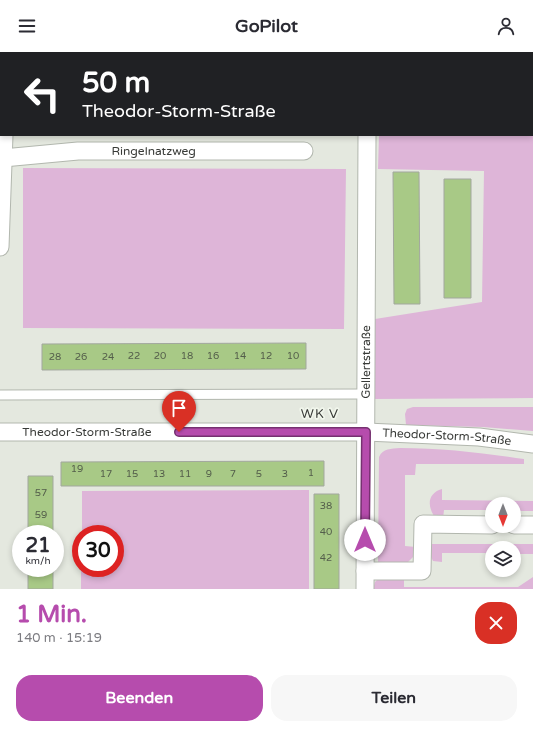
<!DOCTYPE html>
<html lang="de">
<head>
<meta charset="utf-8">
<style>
  :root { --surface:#fff; --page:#f7f7f7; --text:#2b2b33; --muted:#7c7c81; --accent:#b64cad }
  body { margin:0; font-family:"Varela Round",sans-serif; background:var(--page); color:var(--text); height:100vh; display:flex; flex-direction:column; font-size:15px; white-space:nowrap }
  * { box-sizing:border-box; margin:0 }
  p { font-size:13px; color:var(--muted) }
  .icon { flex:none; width:22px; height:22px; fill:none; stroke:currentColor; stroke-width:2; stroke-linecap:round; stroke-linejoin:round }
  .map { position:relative; height:537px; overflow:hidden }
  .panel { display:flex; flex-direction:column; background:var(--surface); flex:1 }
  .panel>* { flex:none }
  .hud { position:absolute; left:0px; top:0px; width:533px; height:84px; box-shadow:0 2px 6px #0003; background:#202124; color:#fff; overflow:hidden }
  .needle { width:26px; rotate:180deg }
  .controls { position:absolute; left:485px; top:445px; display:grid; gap:8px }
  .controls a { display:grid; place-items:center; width:36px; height:36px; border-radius:50%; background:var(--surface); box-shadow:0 2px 6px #0003; font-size:20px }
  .speed { position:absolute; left:12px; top:473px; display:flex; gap:8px; font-size:20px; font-weight:700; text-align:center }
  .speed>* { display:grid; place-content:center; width:52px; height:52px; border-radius:50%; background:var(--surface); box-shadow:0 2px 6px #0003; line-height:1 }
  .speed small { font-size:10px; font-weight:400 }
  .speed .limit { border:6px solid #d22; background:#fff; color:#111 }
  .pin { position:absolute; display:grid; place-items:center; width:34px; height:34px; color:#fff; margin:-41px -17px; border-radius:50% 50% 50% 0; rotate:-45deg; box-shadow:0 0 4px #0007 }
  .pin .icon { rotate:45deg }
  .me { position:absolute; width:44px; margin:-22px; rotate:0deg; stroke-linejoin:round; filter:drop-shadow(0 0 3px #0008) }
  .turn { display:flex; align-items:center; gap:14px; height:84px; padding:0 16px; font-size:18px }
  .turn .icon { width:52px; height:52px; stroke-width:2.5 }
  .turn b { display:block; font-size:28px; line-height:34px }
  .round { display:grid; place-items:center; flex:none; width:42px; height:42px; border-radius:16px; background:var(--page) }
  .head { display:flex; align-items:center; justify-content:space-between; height:68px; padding:0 16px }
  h1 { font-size:24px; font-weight:800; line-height:30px; color:var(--accent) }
  .cta { display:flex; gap:8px; margin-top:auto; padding:8px 16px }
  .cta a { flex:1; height:46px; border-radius:16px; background:var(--accent); color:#fff; font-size:16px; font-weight:800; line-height:46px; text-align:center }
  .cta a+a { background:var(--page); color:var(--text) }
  header { display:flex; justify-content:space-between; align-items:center; height:52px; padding:0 16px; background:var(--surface); font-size:18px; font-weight:800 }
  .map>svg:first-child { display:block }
  .built { fill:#d6dece }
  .green { fill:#deb5d8 }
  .building { fill:#a8c986; stroke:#a2a79e }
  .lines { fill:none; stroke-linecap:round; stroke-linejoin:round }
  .lane-casing { stroke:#b2b7ae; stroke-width:11 }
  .street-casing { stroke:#b2b7ae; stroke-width:19 }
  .lane { stroke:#fff; stroke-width:9 }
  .street { stroke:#fff; stroke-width:17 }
  .route-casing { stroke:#763170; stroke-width:10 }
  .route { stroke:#b64cad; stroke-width:7 }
  .labels { text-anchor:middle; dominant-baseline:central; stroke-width:3.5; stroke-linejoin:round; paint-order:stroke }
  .number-label { font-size:10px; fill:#545e4b }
  .street-label { font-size:12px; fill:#383a37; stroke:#f1f6ec }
  .neighbourhood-label { font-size:13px; letter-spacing:1px; fill:#383a37; stroke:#f1f6ec }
</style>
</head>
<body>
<header><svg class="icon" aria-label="menu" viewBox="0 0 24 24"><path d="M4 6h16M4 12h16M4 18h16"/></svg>GoPilot<svg class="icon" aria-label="person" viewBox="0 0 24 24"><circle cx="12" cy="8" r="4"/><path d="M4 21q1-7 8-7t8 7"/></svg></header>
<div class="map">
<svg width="533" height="537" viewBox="0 0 533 537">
  <rect width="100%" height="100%" fill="#e4e8df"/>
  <path class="built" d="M 105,0 L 295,0 L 295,1 L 105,1 Z"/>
  <path class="green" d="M 422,0 L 533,0 L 533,51 L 532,1 Z
    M 379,83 L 533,84 L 533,346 L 372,347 L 375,267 L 482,250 L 484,119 L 378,117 Z
    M 23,116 L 346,117 L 344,277 L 23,276 Z
    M 413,355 L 533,355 L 533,379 L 483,375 L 406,373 L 405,362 L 407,357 Z
    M 400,396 C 442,396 483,401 524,407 L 524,412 L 416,412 L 415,423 L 405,423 L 405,494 L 416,495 L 416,502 L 407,511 L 378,511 L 379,405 C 383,396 391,397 400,396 Z
    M 442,437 L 442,448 L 533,449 L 533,459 L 514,459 L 514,452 L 492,452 L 492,458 L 444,458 L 443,467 L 434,464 C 427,453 428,441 442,437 Z
    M 309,438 L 309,537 L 81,537 L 81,516 L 115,516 L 115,482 L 82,482 L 82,439 Z
    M 431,492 L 533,492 L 533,502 L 514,502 L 514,496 L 492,496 L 492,501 L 442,501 L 442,510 L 433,509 L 431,505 Z
    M 404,524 L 404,535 L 518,535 L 533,525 L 533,537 L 373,537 L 375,530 L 379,526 Z"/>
  <path class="building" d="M 393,120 L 419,120 L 420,252 L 394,252 Z
    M 444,127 L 471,127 L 471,246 L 444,246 Z
    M 306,291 L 306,317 L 42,318 L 42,292 Z
    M 324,409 L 324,434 L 61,434 L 61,410 Z
    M 28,424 L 53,424 L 53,482 L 28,482 Z
    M 314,442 L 339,442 L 339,537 L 314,537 Z
    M 28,516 L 53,516 L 53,537 L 28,537 Z"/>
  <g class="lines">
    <defs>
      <path id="lane" d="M 414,0 L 414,1
        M 0,7 L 1,7
        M 0,343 L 366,342"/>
      <g id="street">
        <path d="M 8,1 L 8,0"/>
        <path d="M 368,1 L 368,0"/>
        <path d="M 532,61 L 533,61"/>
        <path id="s1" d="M 3,106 L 78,99 L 304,99"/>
        <path d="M 0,195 L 4,83"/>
        <path id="s2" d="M 0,380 L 366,380 L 479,385 L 533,392"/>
        <path d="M 514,473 L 533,473"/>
        <path d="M 365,519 L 422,519 L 423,472 L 492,473"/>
        <path id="s3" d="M 365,537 L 367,83"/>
      </g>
    </defs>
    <use href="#lane" class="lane-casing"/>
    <use href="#street" class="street-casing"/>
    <use href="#lane" class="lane"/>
    <use href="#street" class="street"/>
  </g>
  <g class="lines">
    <defs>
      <path id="route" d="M 179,380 L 366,380 L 365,488"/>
    </defs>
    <use href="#route" class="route-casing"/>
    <use href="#route" class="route"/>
  </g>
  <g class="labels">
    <g class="number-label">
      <text x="134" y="304">22</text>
      <text x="160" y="304">20</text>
      <text x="187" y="304">18</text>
      <text x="213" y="304">16</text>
      <text x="240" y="304">14</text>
      <text x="266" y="304">12</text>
      <text x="293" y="304">10</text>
      <text x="55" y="305">28</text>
      <text x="81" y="305">26</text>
      <text x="108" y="305">24</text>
      <text x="77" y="417">19</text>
      <text x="311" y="421">1</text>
      <text x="106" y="422">17</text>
      <text x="132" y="422">15</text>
      <text x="159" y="422">13</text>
      <text x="185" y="422">11</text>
      <text x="209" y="422">9</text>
      <text x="233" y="422">7</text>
      <text x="259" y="422">5</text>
      <text x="285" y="422">3</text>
      <text x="41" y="441">57</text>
      <text x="326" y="454">38</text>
      <text x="41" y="463">59</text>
      <text x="326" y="480">40</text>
      <text x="326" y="506">42</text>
    </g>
    <g class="street-label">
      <text stroke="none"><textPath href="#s1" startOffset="151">Ringelnatzweg</textPath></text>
      <text stroke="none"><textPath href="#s3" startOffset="227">Gellertstraße</textPath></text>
      <text stroke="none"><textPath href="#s2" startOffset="87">Theodor-Storm-Straße</textPath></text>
      <text stroke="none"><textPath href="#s2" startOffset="447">Theodor-Storm-Straße</textPath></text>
    </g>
    <g class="neighbourhood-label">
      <text x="320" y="362">WK V</text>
    </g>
  </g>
</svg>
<div class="controls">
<a><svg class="needle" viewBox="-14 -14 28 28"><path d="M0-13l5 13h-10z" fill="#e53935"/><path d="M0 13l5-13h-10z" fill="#7c7c81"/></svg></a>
<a><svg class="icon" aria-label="layers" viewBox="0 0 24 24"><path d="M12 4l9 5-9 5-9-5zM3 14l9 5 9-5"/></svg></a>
</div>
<div class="speed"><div>21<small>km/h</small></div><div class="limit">30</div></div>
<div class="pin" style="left:179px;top:380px;background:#d93025"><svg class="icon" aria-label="arrive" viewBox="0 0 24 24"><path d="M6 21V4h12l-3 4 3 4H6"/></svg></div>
<svg class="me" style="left:365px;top:488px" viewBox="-20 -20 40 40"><circle r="19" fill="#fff"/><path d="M0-13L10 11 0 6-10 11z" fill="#b64cad"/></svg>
<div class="hud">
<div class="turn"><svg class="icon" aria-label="left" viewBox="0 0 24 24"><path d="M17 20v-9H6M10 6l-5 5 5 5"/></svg><div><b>50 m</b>Theodor-Storm-Straße</div></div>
</div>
</div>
<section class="panel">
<div class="head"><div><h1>1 Min.</h1><p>140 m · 15:19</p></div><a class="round" style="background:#d93025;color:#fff"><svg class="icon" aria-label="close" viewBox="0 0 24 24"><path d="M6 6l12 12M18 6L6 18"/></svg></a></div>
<div class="cta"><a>Beenden</a><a>Teilen</a></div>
</section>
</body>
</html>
